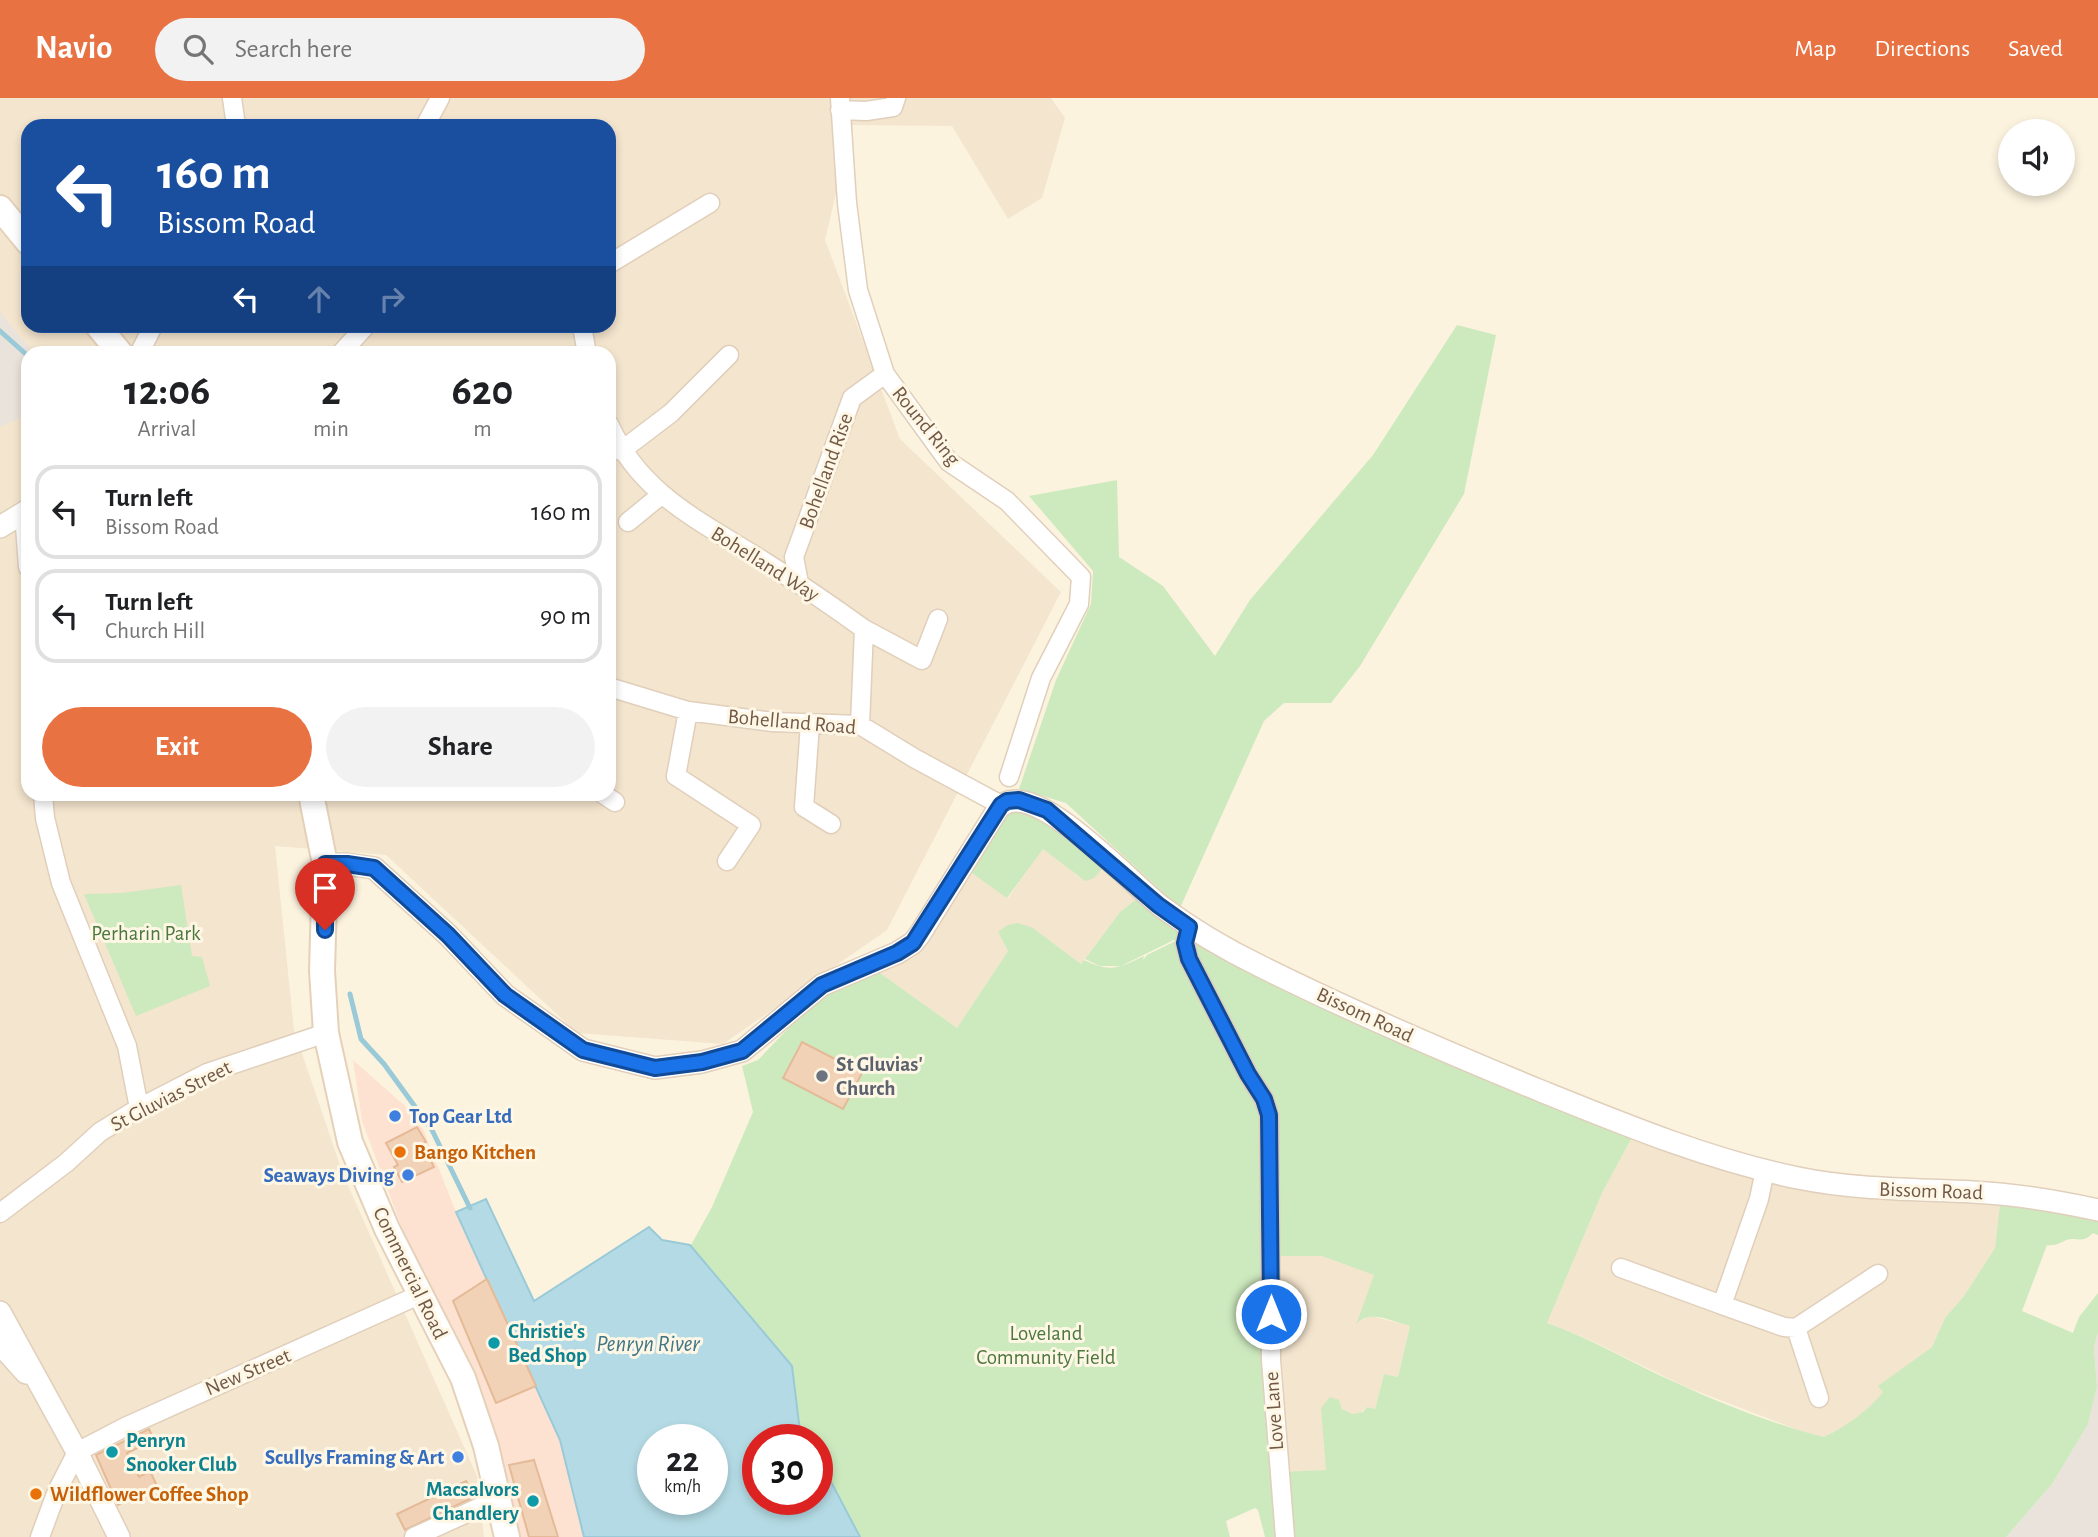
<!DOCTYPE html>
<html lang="en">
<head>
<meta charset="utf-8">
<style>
  :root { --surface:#fff; --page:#f2f2f2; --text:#202124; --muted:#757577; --line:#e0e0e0; --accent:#e87242 }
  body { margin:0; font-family:"Alegreya Sans",sans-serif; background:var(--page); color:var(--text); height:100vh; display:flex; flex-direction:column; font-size:26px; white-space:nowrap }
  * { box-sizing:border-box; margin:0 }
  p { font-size:23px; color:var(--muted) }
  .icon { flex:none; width:38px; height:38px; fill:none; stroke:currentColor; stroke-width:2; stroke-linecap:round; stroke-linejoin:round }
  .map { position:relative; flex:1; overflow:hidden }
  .drawer { position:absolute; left:21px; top:248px; width:595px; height:455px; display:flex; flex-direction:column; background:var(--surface); border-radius:21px; box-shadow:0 4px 10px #0003 }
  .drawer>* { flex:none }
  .guide { position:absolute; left:21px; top:21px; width:595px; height:214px; border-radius:21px; box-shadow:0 4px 10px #0003; background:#1a4fa0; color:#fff; overflow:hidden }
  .tools { position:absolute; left:1998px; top:21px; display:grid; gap:14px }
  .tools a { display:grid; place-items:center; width:77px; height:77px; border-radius:50%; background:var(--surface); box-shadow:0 4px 10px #0003; font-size:35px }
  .speed { position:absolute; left:637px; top:1326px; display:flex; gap:14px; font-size:35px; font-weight:700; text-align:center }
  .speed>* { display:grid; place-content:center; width:91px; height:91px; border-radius:50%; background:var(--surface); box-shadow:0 4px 10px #0003; line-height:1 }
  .speed small { font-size:18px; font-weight:400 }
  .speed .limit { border:10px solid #d22; background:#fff; color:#111 }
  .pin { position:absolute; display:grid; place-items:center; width:60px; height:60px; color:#fff; margin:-72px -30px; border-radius:50% 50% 50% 0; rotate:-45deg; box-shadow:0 0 7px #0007 }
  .pin .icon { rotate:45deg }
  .me { position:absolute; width:77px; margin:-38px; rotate:0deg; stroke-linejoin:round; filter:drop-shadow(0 0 5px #0008) }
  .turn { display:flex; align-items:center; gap:24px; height:147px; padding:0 21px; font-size:32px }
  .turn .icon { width:91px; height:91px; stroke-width:2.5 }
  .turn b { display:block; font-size:49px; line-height:60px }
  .lanes { display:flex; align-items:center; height:66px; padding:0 21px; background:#0003; justify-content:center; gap:35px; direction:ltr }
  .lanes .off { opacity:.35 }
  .eta { display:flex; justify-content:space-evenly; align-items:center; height:119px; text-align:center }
  .eta b { font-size:42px; font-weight:600; line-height:49px }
  .action { display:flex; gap:14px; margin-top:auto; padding:14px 21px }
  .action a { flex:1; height:80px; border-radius:42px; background:var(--accent); color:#fff; font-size:28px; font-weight:600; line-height:80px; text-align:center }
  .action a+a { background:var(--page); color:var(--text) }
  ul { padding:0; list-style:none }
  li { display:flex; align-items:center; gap:21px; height:94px; margin:0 14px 10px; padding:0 7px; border:4px solid var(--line); border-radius:21px }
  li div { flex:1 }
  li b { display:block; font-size:26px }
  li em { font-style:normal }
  header { display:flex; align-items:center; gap:42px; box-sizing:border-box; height:98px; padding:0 35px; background:var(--accent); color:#fff }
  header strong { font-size:33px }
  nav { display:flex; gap:38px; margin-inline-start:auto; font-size:24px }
  .search { width:490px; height:63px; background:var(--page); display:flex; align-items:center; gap:18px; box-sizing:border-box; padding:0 24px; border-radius:38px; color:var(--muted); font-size:26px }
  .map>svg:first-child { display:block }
  .residential { fill:#f4e5ce; fill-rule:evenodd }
  .commercial { fill:#fde2d2 }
  .industrial { fill:#eae3db }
  .green { fill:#cde9be; fill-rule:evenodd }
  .water { fill:#b4dbe5; stroke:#9acad7; stroke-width:2; fill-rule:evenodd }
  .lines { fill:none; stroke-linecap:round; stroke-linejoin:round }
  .stream { stroke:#9acad7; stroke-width:5 }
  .building { fill:#f2d2b7; stroke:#e4ba97; stroke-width:2 }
  .minor-casing { stroke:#e0cfbb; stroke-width:21 }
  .tertiary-casing { stroke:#e0cfbb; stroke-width:24 }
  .secondary-casing { stroke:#e5d1b9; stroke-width:28 }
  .minor { stroke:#fff; stroke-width:18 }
  .tertiary { stroke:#fff; stroke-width:21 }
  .secondary { stroke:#fff; stroke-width:24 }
  .route-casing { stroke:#114b97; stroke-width:18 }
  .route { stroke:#1a73e8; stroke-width:12 }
  .worship-dot { fill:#6b7280; stroke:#fff7e5; stroke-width:2.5 }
  .shop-dot { fill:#3f7fe0; stroke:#fff7e5; stroke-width:2.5 }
  .food-dot { fill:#e8710a; stroke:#fff7e5; stroke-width:2.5 }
  .culture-dot { fill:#0f9aa8; stroke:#fff7e5; stroke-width:2.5 }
  .labels { text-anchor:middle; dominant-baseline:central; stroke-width:6; stroke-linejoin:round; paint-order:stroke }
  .street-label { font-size:21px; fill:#725947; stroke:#fff7e5 }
  .park-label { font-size:21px; fill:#4c783f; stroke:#fff7e5 }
  .worship-label { font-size:21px; font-weight:bold; fill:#5b616d; stroke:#fff7e5; text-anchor:start }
  .shop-label { font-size:21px; font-weight:bold; fill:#366cbe; stroke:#fff7e5; text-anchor:end }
  .food-label { font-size:21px; font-weight:bold; fill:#c56008; stroke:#fff7e5; text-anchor:start }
  .culture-label { font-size:21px; font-weight:bold; fill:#0d838f; stroke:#fff7e5; text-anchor:start }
  .water-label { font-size:23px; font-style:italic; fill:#417686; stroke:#fff7e5 }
</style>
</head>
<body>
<header>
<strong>Navio</strong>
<div class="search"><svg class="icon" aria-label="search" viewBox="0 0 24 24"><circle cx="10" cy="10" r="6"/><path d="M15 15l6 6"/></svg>Search here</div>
<nav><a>Map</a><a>Directions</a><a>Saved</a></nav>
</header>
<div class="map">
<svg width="2098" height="1439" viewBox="0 0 2098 1439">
  <rect width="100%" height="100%" fill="#fcf3df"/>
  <path class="residential" d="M 0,0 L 1051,0 L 1065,20 L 1042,100 L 1008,121 L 952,28 L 852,27 L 825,142 L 900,341 L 1061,494 L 887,832 L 723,946 L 577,935 L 386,757 L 275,748 L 294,932 L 343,1076 L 477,1378 L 484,1439 L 0,1439 ZM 28,28 L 609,28 L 609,228 L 28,228 ZM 28,256 L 609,256 L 609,696 L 28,696 Z
    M 1043,750 L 1079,779 L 1108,764 L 1143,796 L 1120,814 L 1081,866 L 1033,830 L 998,834 L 1008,853 L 957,930 L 870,868 L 897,856 L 962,768 L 1008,800 Z
    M 1636,1032 L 1744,1067 L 2001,1097 L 1995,1150 L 1964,1198 L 1945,1220 L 1932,1249 L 1879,1288 L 1883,1294 L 1880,1300 L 1856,1322 L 1824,1339 L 1801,1333 L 1686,1289 L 1590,1242 L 1547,1225 L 1602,1095 Z
    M 1272,1158 L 1322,1158 L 1375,1177 L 1359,1223 L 1371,1218 L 1410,1228 L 1398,1279 L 1384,1276 L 1375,1311 L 1367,1309 L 1360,1315 L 1353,1316 L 1342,1311 L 1339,1302 L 1326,1372 L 1279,1374 Z"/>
  <path class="commercial" d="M 353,962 L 404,1007 L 423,1031 L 456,1114 L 560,1342 L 584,1439 L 517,1439 L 362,1023 Z"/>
  <path class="industrial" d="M 0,214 L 34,255 L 28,256 L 28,316 L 0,329 Z
    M 2098,1234 L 2098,1439 L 2006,1439 L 2052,1386 L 2088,1326 L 2097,1289 L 2094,1250 Z"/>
  <path class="green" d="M 1457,227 L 1496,237 L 1464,396 L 1360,568 L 1331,605 L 1284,605 L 1264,623 L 1180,810 L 1066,705 L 1019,691 L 1056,582 L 1091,506 L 1093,473 L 1029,398 L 1117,382 L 1119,459 L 1163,488 L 1215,558 L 1250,502 L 1373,357 Z
    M 1015,703 L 1108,764 L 1094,780 L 1085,783 L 1043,751 L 1007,800 L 962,768 Z
    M 181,787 L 192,858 L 202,859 L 210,888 L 136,918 L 84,796 L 122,795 Z
    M 1143,796 L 1186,836 L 1121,868 L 1100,868 L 1085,861 L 1120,814 Z
    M 1018,825 L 1033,830 L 1081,866 L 1084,862 C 1111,875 1119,870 1144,858 L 1143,862 L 1147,857 L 1186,838 L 1263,1001 L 1283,1439 L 1265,1439 L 1258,1412 L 1255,1410 L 1226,1423 L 1230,1439 L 631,1439 L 604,1159 L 649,1129 L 662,1142 L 691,1147 L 712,1109 L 753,1014 L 742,968 L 758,962 L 800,918 L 793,913 L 870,868 L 957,930 L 1008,853 L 998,834 L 1008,827 ZM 653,1342 L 712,1342 L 712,1402 L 653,1402 ZM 758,1342 L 817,1342 L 817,1402 L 758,1402 Z
    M 1189,830 L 1636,1032 L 1602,1095 L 1547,1225 C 1586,1239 1622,1259 1659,1277 C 1712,1302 1768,1325 1824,1339 C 1848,1327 1867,1314 1883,1294 L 1878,1288 L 1932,1249 L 1945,1220 L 1964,1198 L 1995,1150 L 2001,1097 L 2098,1113 L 2098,1137 L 2093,1135 C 2084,1144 2081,1141 2071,1141 C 2062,1142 2058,1149 2047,1147 L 2022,1213 L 2073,1235 L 2079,1219 L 2098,1195 L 2098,1234 L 2094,1250 L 2097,1289 L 2088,1326 L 2052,1386 L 2006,1439 L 1286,1439 L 1279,1374 L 1326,1372 L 1321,1310 L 1330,1299 L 1339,1302 L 1342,1311 L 1353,1316 L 1363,1314 L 1367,1309 L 1375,1311 L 1384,1276 L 1398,1279 L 1410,1228 C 1393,1224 1368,1210 1356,1227 L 1374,1177 L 1322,1158 L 1272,1158 L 1271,1025 L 1190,860 Z"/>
  <path class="water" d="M 486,1101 L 534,1203 L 649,1129 L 662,1142 L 690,1147 L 792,1268 L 801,1342 L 758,1342 L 758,1402 L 817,1402 L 817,1363 L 828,1378 L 860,1439 L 584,1439 L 560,1342 L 456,1114 ZM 653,1342 L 712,1342 L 712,1402 L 653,1402 Z"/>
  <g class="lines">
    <path class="stream" d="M 0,233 L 28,258
      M 350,896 L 361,941 L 384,966 L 432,1032 L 470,1110"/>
  </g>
  <path class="building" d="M 802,944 L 862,975 L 843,1011 L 783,980 Z
    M 417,1029 L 426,1044 L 423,1045 L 434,1069 L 402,1084 L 394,1069 L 398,1067 L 386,1045 Z
    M 487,1181 L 536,1288 L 496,1305 L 453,1203 Z
    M 149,1331 L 154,1342 L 127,1355 L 139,1379 L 150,1373 L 157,1388 L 118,1407 L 96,1357 Z
    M 534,1362 L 558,1439 L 529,1439 L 509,1367 Z
    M 466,1383 L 476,1398 L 405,1432 L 397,1416 Z"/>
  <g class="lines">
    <defs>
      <path id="minor" d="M 232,0 L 236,28
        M 840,0 L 847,105 L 858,192 L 885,276 L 949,364 L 1007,403 L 1081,479 L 1079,506 L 1041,580 L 1009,679
        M 840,12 L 866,13 L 893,9 L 896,0
        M 425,28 L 440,0
        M 609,166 L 710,105
        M 582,228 L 587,256
        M 139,256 L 153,228
        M 340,256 L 364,230
        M 609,326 C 640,396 700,423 762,462 C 797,484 831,507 864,531 L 860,627
        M 621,353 L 671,315 L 729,257
        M 24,414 L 28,469
        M 628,424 L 661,397
        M 799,485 L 794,459 L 852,300 L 885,276
        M 864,531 L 922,562 L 938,521
        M 609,589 L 688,613 L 773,624 L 860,627 L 914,660 L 1001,707
        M 688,613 L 676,678 L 751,727 L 727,763
        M 810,626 L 804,709 L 831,726
        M 43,696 L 45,720 L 61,785 L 127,948 L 139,1010
        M 603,696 L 615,704
        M 1189,829 L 1185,845 L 1189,861 L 1248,976 L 1264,1001 L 1269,1017 L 1271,1262 L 1285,1439
        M 1765,1072 L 1759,1101 L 1722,1207 L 1784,1229 L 1796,1230 L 1878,1176
        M 0,1115 L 66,1065 L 100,1034 L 139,1010 L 207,975 L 326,935
        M 1621,1170 L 1722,1207
        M 1796,1230 L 1819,1300
        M 40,1439 L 57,1393 L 77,1354 L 125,1329 L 419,1197
        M 414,1439 L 500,1400"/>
      <path id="tertiary" d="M 0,429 L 28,412
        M 325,766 L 347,766 L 374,770 L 448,837 L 505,897 L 583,952 L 655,970 L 702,964 L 742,953 L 822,887 L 897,855 L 913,845 L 920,836 L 998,711 C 1030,672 1134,789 1162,809 C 1193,832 1225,851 1260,868 C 1352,914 1446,954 1541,993 C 1625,1027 1710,1062 1798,1080 C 1857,1092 1914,1091 1973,1094 C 2014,1096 2057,1103 2098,1112
        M 0,1214 L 77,1354 L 119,1439
        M 0,1246 L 26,1275"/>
      <path id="secondary" d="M 0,110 L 28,144
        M 98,228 L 121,256
        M 311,696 L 325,766 L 322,873 L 326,935 L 350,1044 L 387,1131 L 463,1280 L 486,1348 L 507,1439"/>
    </defs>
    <use href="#minor" class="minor-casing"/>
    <use href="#tertiary" class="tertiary-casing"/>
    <use href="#secondary" class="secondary-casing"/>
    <use href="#minor" class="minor"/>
    <use href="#tertiary" class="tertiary"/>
    <use href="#secondary" class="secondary"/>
  </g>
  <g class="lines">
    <defs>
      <path id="route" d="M 325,832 L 325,766 L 347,766 L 374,770 L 448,837 L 505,897 L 583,952 L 655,970 L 702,964 L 742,953 L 822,887 L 897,855 L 913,845 L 1001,707 L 1007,703 L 1019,702 L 1047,712 L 1158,807 L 1189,829 L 1185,845 L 1189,861 L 1248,976 L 1264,1001 L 1269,1017 L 1271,1216"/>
    </defs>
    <use href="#route" class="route-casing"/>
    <use href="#route" class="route"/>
  </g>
  <circle class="worship-dot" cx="822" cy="978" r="7"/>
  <g class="shop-dot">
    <circle cx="395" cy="1018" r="7"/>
    <circle cx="408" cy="1077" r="7"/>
    <circle cx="458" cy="1359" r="7"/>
  </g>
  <g class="food-dot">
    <circle cx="400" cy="1054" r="7"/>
    <circle cx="36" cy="1396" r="7"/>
  </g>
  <g class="culture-dot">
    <circle cx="494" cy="1245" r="7"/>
    <circle cx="112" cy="1354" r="7"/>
    <circle cx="533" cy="1403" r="7"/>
  </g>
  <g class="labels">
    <g class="street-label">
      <text transform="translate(926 328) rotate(51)">Round Ring</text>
      <text transform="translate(826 373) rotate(-70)">Bohelland Rise</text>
      <text transform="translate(765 466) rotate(32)">Bohelland Way</text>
      <text transform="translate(792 624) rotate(5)">Bohelland Road</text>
      <text transform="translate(1365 917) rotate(25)">Bissom Road</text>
      <text transform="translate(171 998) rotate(-27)">St Gluvias Street</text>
      <text transform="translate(1931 1093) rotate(2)">Bissom Road</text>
      <text transform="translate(410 1175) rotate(64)">Commercial Road</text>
      <text transform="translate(248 1274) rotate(-23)">New Street</text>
      <text transform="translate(1274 1313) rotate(-94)">Love Lane</text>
    </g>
    <g class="park-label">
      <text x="146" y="835">Perharin Park</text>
      <text x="1046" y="1235">Loveland<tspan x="1046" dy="24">Community Field</tspan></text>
    </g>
    <g class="worship-label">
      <text x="836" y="966">St Gluvias'<tspan x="836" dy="24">Church</tspan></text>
    </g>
    <g class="shop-label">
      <text x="409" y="1018" text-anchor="start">Top Gear Ltd</text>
      <text x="394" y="1077">Seaways Diving</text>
      <text x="444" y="1359">Scullys Framing &amp; Art</text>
    </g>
    <g class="food-label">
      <text x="414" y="1054">Bango Kitchen</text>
      <text x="50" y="1396">Wildflower Coffee Shop</text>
    </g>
    <g class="culture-label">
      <text x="508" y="1233">Christie's<tspan x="508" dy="24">Bed Shop</tspan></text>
      <text x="126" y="1342">Penryn<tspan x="126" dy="24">Snooker Club</tspan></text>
      <text x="519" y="1391" text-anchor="end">Macsalvors<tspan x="519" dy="24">Chandlery</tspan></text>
    </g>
    <g class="water-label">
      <text x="648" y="1246">Penryn River</text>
    </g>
  </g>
</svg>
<div class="tools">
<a><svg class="icon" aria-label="sound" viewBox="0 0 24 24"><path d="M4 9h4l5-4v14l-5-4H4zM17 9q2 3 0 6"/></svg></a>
</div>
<div class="speed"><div>22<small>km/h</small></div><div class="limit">30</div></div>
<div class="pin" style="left:325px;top:832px;background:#d93025"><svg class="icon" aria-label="arrive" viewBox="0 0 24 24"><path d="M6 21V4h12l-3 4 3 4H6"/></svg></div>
<svg class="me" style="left:1271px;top:1216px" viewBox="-20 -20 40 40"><circle r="17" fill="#1a73e8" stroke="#fff" stroke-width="3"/><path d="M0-11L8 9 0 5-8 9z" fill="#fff"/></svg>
<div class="guide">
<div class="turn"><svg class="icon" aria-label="left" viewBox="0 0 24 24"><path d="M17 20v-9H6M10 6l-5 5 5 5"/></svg><div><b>160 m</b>Bissom Road</div></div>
<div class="lanes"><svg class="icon" aria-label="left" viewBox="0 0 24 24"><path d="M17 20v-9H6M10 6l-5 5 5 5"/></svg><svg class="icon off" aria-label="ahead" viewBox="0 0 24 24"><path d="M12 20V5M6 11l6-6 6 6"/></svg><svg class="icon off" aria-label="right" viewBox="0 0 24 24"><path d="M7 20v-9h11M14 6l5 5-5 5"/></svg></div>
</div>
<section class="drawer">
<div class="eta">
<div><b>12:06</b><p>Arrival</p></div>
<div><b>2</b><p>min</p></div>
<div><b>620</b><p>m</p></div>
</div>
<ul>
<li><svg class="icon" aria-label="left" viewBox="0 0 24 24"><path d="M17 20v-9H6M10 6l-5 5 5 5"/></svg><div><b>Turn left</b><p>Bissom Road</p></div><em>160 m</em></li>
<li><svg class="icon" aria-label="left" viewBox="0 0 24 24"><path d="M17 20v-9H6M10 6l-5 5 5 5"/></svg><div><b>Turn left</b><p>Church Hill</p></div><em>90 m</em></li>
</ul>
<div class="action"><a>Exit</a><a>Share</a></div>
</section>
</div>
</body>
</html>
